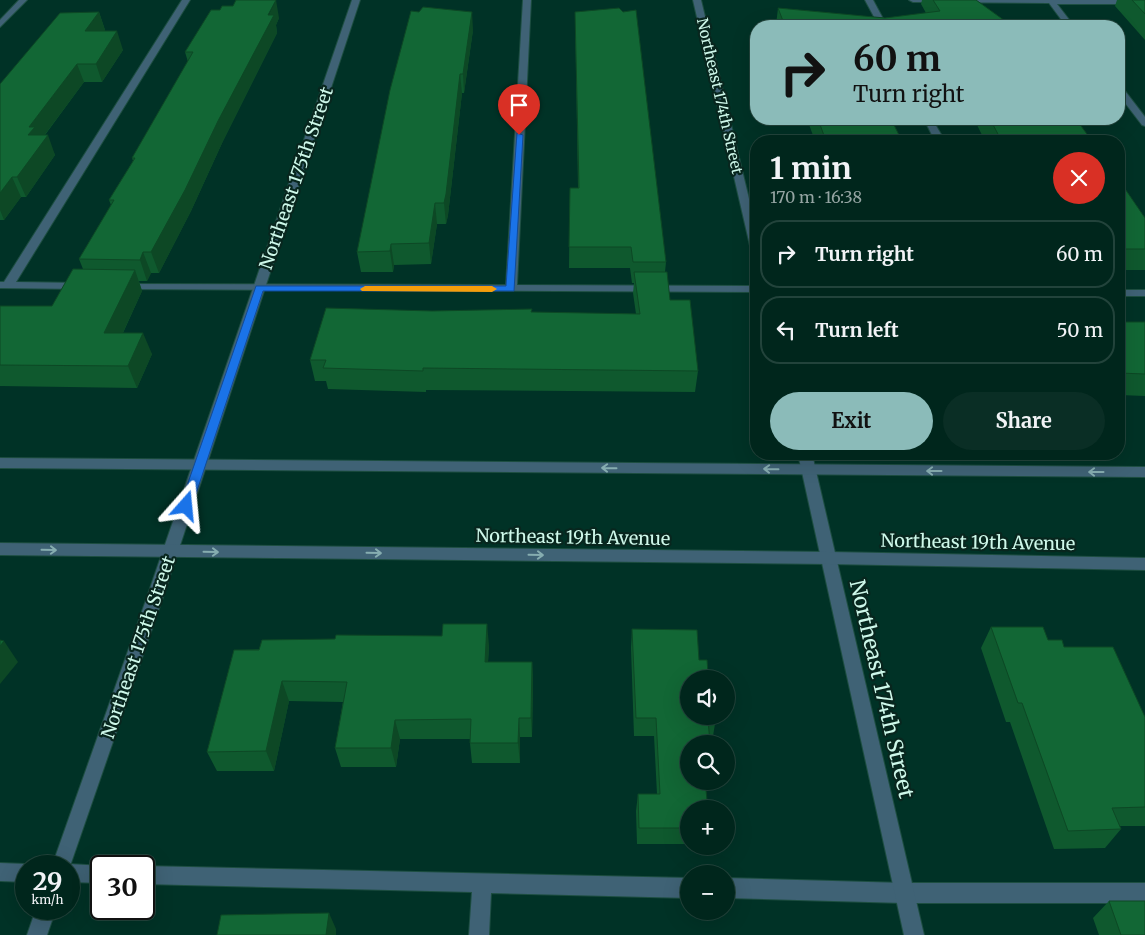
<!DOCTYPE html>
<html lang="en">
<head>
<meta charset="utf-8">
<style>
  :root { --surface:#00261c; --page:#0a2e25; --text:#f1f3f6; --muted:#95a5a3; --line:#22433b; --accent:#8bbbb9 }
  body { margin:0; font-family:Merriweather,serif; background:var(--page); color:var(--text); height:100vh; display:flex; flex-direction:column; font-size:19px; white-space:nowrap }
  * { box-sizing:border-box; margin:0 }
  p { font-size:16px; color:var(--muted) }
  .icon { flex:none; width:28px; height:28px; fill:none; stroke:currentColor; stroke-width:2; stroke-linecap:round; stroke-linejoin:round }
  .map { position:relative; flex:1; overflow:hidden }
  .drawer { position:absolute; left:750px; top:135px; width:375px; height:325px; display:flex; flex-direction:column; background:var(--surface); border-radius:20px; box-shadow:0 5px 20px #0002,0 0 0 1px var(--line) }
  .drawer>* { flex:none }
  .banner { position:absolute; left:750px; top:20px; width:375px; height:105px; border-radius:20px; box-shadow:0 5px 20px #0002,0 0 0 1px var(--line); background:#8bbbb9; color:#111; overflow:hidden }
  .controls { position:absolute; left:680px; top:670px; display:grid; gap:10px }
  .controls a { display:grid; place-items:center; width:55px; height:55px; border-radius:50%; background:var(--surface); box-shadow:0 5px 20px #0002,0 0 0 1px var(--line); font-size:25px }
  .speed { position:absolute; left:15px; top:855px; display:flex; gap:10px; font-size:25px; font-weight:700; text-align:center }
  .speed>* { display:grid; place-content:center; width:65px; height:65px; border-radius:50%; background:var(--surface); box-shadow:0 5px 20px #0002,0 0 0 1px var(--line); line-height:1 }
  .speed small { font-size:12px; font-weight:400 }
  .speed .limit { border:2px solid #111; border-radius:8px; background:#fff; color:#111 }
  .pin { position:absolute; display:grid; place-items:center; width:42px; height:42px; color:#fff; margin:-51px -21px; border-radius:50% 50% 50% 0; rotate:-45deg; box-shadow:0 0 5px #0007 }
  .pin .icon { rotate:45deg }
  .me { position:absolute; width:55px; margin:-28px; rotate:18deg; stroke-linejoin:round; filter:drop-shadow(0 0 4px #0008) }
  .turn { display:flex; align-items:center; gap:18px; height:105px; padding:0 20px; font-size:22px }
  .turn .icon { width:65px; height:65px; stroke-width:2.5 }
  .turn b { display:block; font-size:35px; line-height:42px }
  .round { display:grid; place-items:center; flex:none; width:52px; height:52px; border-radius:26px; background:var(--page) }
  .headline { display:flex; align-items:center; justify-content:space-between; height:85px; padding:0 20px }
  h1 { font-size:30px; font-weight:700; line-height:38px }
  .button { display:flex; gap:10px; margin-top:auto; padding:10px 20px }
  .button a { flex:1; height:58px; border-radius:30px; background:var(--accent); color:#111; font-size:20px; font-weight:700; line-height:58px; text-align:center }
  .button a+a { background:var(--page); color:var(--text) }
  ul { padding:0; list-style:none }
  li { display:flex; align-items:center; gap:15px; height:68px; margin:0 10px 8px; padding:0 10px; border:2px solid var(--line); border-radius:20px }
  li div { flex:1 }
  li b { display:block; font-size:19px }
  li em { font-style:normal }
  .map>svg:first-child { display:block }
  .lines { fill:none; stroke-linecap:round; stroke-linejoin:round }
  .service-casing { stroke:#1d4e41; stroke-width:2 }
  .minor-casing { stroke:#1d4e41; stroke-width:2 }
  .tertiary-casing { stroke:#1d4e41; stroke-width:2 }
  .service { fill:#3f6275; fill-rule:evenodd }
  .minor { fill:#3f6275; fill-rule:evenodd }
  .tertiary { fill:#3f6275; fill-rule:evenodd }
  .wall { fill:#0f592e }
  .shaded-wall { fill:#0d4825 }
  .building { fill:#126735; stroke:#0d4825 }
  .oneway { stroke:#86adb0 }
  .route { fill:#1a73e8; stroke:#114b97 }
  .slow { fill:#f59e0b }
  .labels { text-anchor:middle; dominant-baseline:central; stroke-width:4.5; stroke-linejoin:round; paint-order:stroke }
  .far-street-label { font-size:15px; fill:#cef8ea; stroke:#08261e }
  .street-label { font-size:18px; fill:#cef8ea; stroke:#08261e }
  .near-street-label { font-size:21px; fill:#cef8ea; stroke:#08261e }
</style>
</head>
<body>
<div class="map">
<svg width="1145" height="935" viewBox="0 0 1145 935">
  <rect width="100%" height="100%" fill="#003226"/>
  <g class="lines">
    <defs>
      <path id="service" d="M 182,0 L 190,0 L 16,282 L 81,283 L 87,286 L 81,289 L 0,288 L 0,282 L 4,282 Z
        M 523,0 L 531,0 L 517,285 L 756,286 L 756,292 L 118,289 L 118,285 L 122,284 L 506,285 Z
        M 865,0 L 873,0 L 887,26 L 879,26 Z
        M 924,119 L 932,119 L 945,141 L 935,141 Z
        M 1119,290 L 1145,290 L 1145,296 L 1119,296 Z
        M 0,863 L 26,864 L 32,866 L 26,866 L 26,882 L 0,881 Z
        M 69,864 L 105,866 L 101,866 L 101,883 L 69,882 L 69,866 L 63,866 Z
        M 142,866 L 144,866 L 689,878 L 689,898 L 491,893 L 489,935 L 469,935 L 472,892 L 144,884 Z
        M 726,878 L 904,883 L 1145,883 L 1145,903 L 904,903 L 726,898 Z"/>
      <path id="minor" d="M 19,0 L 27,0 L 0,27 L 0,20 Z
        M 352,0 L 360,0 L 162,600 L 70,866 L 69,870 L 69,866 L 52,866 L 146,600 Z
        M 693,0 L 701,0 L 756,228 L 756,253 L 751,250 Z
        M 909,0 L 1145,0 L 1145,4 L 1057,4 L 1074,26 L 1066,26 L 1049,3 L 913,2 Z
        M 1119,86 L 1122,87 L 1145,117 L 1145,126 L 1142,125 L 1119,95 Z
        M 798,454 L 812,454 L 924,935 L 904,935 Z
        M 36,909 L 56,909 L 47,935 L 27,935 Z"/>
      <path id="tertiary" d="M 0,458 L 1145,467 L 1145,477 L 0,468 Z
        M 0,543 L 829,552 L 1145,558 L 1145,570 L 829,564 L 0,555 Z"/>
    </defs>
    <use href="#service" class="service-casing"/>
    <use href="#minor" class="minor-casing"/>
    <use href="#tertiary" class="tertiary-casing"/>
    <use href="#service" class="service"/>
    <use href="#minor" class="minor"/>
    <use href="#tertiary" class="tertiary"/>
  </g>
  <path class="wall" d="M 922,0 L 976,0 L 1012,26 L 776,26 L 776,25 L 778,8 L 885,18 L 926,13 L 921,4 Z
    M 1117,0 L 1145,0 L 1145,40 L 1115,6 Z
    M 99,12 L 105,30 L 104,31 L 123,50 L 102,82 L 84,82 L 45,135 L 55,155 L 26,197 L 21,197 L 4,220 L 0,220 L 0,84 Z
    M 575,12 L 666,262 L 665,272 L 670,300 L 698,371 L 695,392 L 426,390 L 426,392 L 328,389 L 326,381 L 315,381 L 310,360 L 432,311 L 636,314 L 633,293 L 634,283 L 632,283 L 630,268 L 569,268 L 570,188 L 578,188 Z
    M 279,18 L 276,25 L 277,33 L 223,141 L 191,211 L 159,273 L 151,273 L 147,281 L 139,281 L 142,291 L 123,333 L 152,354 L 137,388 L 0,386 L 0,306 L 52,306 L 83,269 L 79,259 L 111,205 L 109,200 L 133,161 L 132,158 L 188,62 L 185,52 Z
    M 473,30 L 464,93 L 462,93 L 448,215 L 446,224 L 437,224 L 431,264 L 394,265 L 393,272 L 361,272 L 357,252 Z
    M 807,119 L 891,119 L 902,141 L 815,141 Z
    M 974,119 L 1076,119 L 1092,141 L 985,141 Z
    M 1119,180 L 1145,218 L 1145,270 L 1119,270 Z
    M 1119,322 L 1145,322 L 1145,396 L 1119,395 Z
    M 991,627 L 1048,640 L 1064,647 L 1145,717 L 1145,826 L 1119,826 L 1121,829 L 1105,848 L 1054,849 L 1010,722 L 1006,722 L 981,648 Z
    M 632,629 L 699,660 L 708,673 L 716,718 L 713,736 L 709,736 L 689,781 L 710,781 L 709,786 L 706,786 L 689,809 L 689,844 L 637,844 L 636,811 L 638,794 L 657,794 L 654,736 L 634,736 L 631,648 Z
    M 489,645 L 488,662 L 532,662 L 533,682 L 532,737 L 520,737 L 520,763 L 472,763 L 470,743 L 470,739 L 400,739 L 396,767 L 341,767 L 335,748 L 343,702 L 289,701 L 274,771 L 217,771 L 207,752 L 234,650 Z
    M 1109,901 L 1145,935 L 1099,935 L 1093,918 Z"/>
  <path class="shaded-wall" d="M 276,0 L 279,18 L 276,25 L 277,33 L 223,141 L 191,211 L 159,273 L 151,252 Z
    M 99,12 L 105,30 L 92,50 L 85,31 Z
    M 472,12 L 473,30 L 464,93 L 463,74 Z
    M 117,31 L 123,50 L 102,82 L 96,64 Z
    M 77,64 L 84,82 L 40,141 L 48,135 L 55,155 L 26,197 L 17,177 L 28,135 L 29,127 Z
    M 460,74 L 462,93 L 448,215 L 446,224 L 444,203 Z
    M 12,177 L 21,197 L 4,220 L 0,210 L 0,193 Z
    M 435,203 L 437,224 L 431,264 L 429,243 Z
    M 391,244 L 394,265 L 393,272 L 390,251 Z
    M 143,252 L 151,273 L 147,281 L 140,260 Z
    M 135,270 L 142,291 L 113,354 L 104,333 Z
    M 143,333 L 152,354 L 137,388 L 128,366 Z
    M 487,624 L 489,645 L 487,682 L 485,662 Z
    M 4,641 L 18,662 L 0,684 L 0,646 Z
    M 532,662 L 533,682 L 532,737 L 531,718 Z
    M 282,681 L 289,701 L 274,771 L 266,751 Z
    M 519,718 L 520,737 L 520,763 L 518,743 Z
    M 395,720 L 400,739 L 396,767 L 391,748 Z
    M 329,913 L 336,929 L 336,935 L 326,935 Z"/>
  <path class="building" d="M 236,0 L 276,0 L 268,15 L 274,15 L 218,121 L 185,190 L 151,252 L 143,252 L 140,260 L 79,259 L 114,200 L 109,200 L 135,158 L 132,158 L 193,52 L 185,52 L 211,10 L 220,10 L 222,6 L 233,6 Z
    M 933,0 L 976,0 L 1012,26 L 785,26 L 778,8 L 885,18 L 940,11 Z
    M 1132,0 L 1145,0 L 1145,14 Z
    M 423,7 L 472,12 L 463,74 L 460,74 L 446,194 L 444,203 L 435,203 L 429,243 L 391,244 L 390,251 L 357,252 L 390,90 L 411,11 L 419,12 Z
    M 619,8 L 623,12 L 636,10 L 666,262 L 633,262 L 631,247 L 569,247 L 570,188 L 579,188 L 575,12 Z
    M 99,12 L 85,31 L 117,31 L 96,64 L 77,64 L 29,127 L 35,127 L 28,135 L 48,135 L 17,177 L 12,177 L 0,193 L 0,84 L 60,13 Z
    M 818,119 L 891,119 L 902,141 L 826,141 Z
    M 990,119 L 1076,119 L 1092,141 L 1021,141 L 1019,137 L 999,136 Z
    M 1119,180 L 1145,218 L 1145,249 L 1119,249 Z
    M 73,269 L 135,270 L 104,333 L 143,333 L 128,366 L 0,365 L 0,306 L 52,306 Z
    M 634,272 L 667,272 L 670,300 L 690,300 L 698,371 L 423,368 L 423,371 L 323,368 L 326,360 L 310,360 L 326,308 L 432,311 L 532,309 L 531,312 L 640,314 Z
    M 1119,322 L 1145,322 L 1145,374 L 1119,373 Z
    M 443,624 L 487,624 L 485,662 L 532,662 L 531,718 L 519,718 L 518,743 L 470,743 L 471,719 L 395,720 L 391,748 L 335,748 L 347,682 L 282,681 L 266,751 L 207,752 L 234,650 L 259,650 L 262,640 L 335,639 L 336,635 L 442,636 Z
    M 991,627 L 1043,627 L 1048,640 L 1062,640 L 1064,647 L 1113,647 L 1145,717 L 1145,807 L 1112,808 L 1121,829 L 1068,831 L 1022,703 L 1018,703 Z
    M 632,629 L 697,630 L 699,660 L 707,660 L 708,673 L 712,673 L 713,679 L 689,679 L 689,716 L 716,716 L 716,718 L 708,718 L 710,744 L 689,744 L 689,781 L 705,781 L 708,809 L 689,809 L 689,828 L 639,828 L 638,794 L 660,794 L 656,718 L 636,718 Z
    M 0,640 L 4,641 L 0,646 Z
    M 1109,901 L 1145,901 L 1145,935 L 1121,935 Z
    M 329,913 L 326,935 L 217,935 L 221,915 Z"/>
  <defs><path id="oneway-shaft" d="M-6 0H5M1.5-3L5.5 0L1.5 3" fill="none" stroke-width="1.6" stroke-linecap="round" stroke-linejoin="round" transform="scale(1.25)"/></defs>
  <g class="oneway">
    <use href="#oneway-shaft" transform="translate(609 468) rotate(-179)"/>
    <use href="#oneway-shaft" transform="translate(771 469) rotate(-179)"/>
    <use href="#oneway-shaft" transform="translate(934 471) rotate(-180)"/>
    <use href="#oneway-shaft" transform="translate(1096 472) rotate(-180)"/>
    <use href="#oneway-shaft" transform="translate(49 550) rotate(1)"/>
    <use href="#oneway-shaft" transform="translate(211 552) rotate(1)"/>
    <use href="#oneway-shaft" transform="translate(374 553) rotate(1)"/>
    <use href="#oneway-shaft" transform="translate(536 555) rotate(1)"/>
  </g>
  <path class="route" d="M 517,133 L 523,135 L 514,291 L 263,291 L 192,506 L 186,510 L 182,509 L 180,506 L 256,286 L 506,286 Z"/>
  <path class="slow" d="M 365,286 L 492,286 L 497,289 L 492,292 L 362,291 L 360,289 Z"/>
  <g class="labels">
    <g class="far-street-label">
      <text transform="translate(720 96) rotate(77)">Northeast 174th Street</text>
    </g>
    <g class="street-label">
      <text transform="translate(296 178) rotate(-71)">Northeast 175th Street</text>
      <text transform="translate(573 537) rotate(1)">Northeast 19th Avenue</text>
      <text transform="translate(978 542) rotate(1)">Northeast 19th Avenue</text>
      <text transform="translate(138 647) rotate(-71)">Northeast 175th Street</text>
    </g>
    <g class="near-street-label">
      <text transform="translate(882 689) rotate(77)">Northeast 174th Street</text>
    </g>
  </g>
</svg>
<div class="controls">
<a><svg class="icon" aria-label="sound" viewBox="0 0 24 24"><path d="M4 9h4l5-4v14l-5-4H4zM17 9q2 3 0 6"/></svg></a>
<a><svg class="icon" aria-label="search" viewBox="0 0 24 24"><circle cx="10" cy="10" r="6"/><path d="M15 15l6 6"/></svg></a>
<a>+</a>
<a>−</a>
</div>
<div class="speed"><div>29<small>km/h</small></div><div class="limit">30</div></div>
<div class="pin" style="left:519px;top:135px;background:#d93025"><svg class="icon" aria-label="arrive" viewBox="0 0 24 24"><path d="M6 21V4h12l-3 4 3 4H6"/></svg></div>
<svg class="me" style="left:186px;top:506px" viewBox="-20 -20 40 40"><path d="M0-17L14 15 0 8-14 15z" fill="#1a73e8" stroke="#fff" stroke-width="4"/></svg>
<div class="banner">
<div class="turn"><svg class="icon" aria-label="right" viewBox="0 0 24 24"><path d="M7 20v-9h11M14 6l5 5-5 5"/></svg><div><b>60 m</b>Turn right</div></div>
</div>
<section class="drawer">
<div class="headline"><div><h1>1 min</h1><p>170 m · 16:38</p></div><a class="round" style="background:#d93025;color:#fff"><svg class="icon" aria-label="close" viewBox="0 0 24 24"><path d="M6 6l12 12M18 6L6 18"/></svg></a></div>
<ul>
<li><svg class="icon" aria-label="right" viewBox="0 0 24 24"><path d="M7 20v-9h11M14 6l5 5-5 5"/></svg><div><b>Turn right</b></div><em>60 m</em></li>
<li><svg class="icon" aria-label="left" viewBox="0 0 24 24"><path d="M17 20v-9H6M10 6l-5 5 5 5"/></svg><div><b>Turn left</b></div><em>50 m</em></li>
</ul>
<div class="button"><a>Exit</a><a>Share</a></div>
</section>
</div>
</body>
</html>
